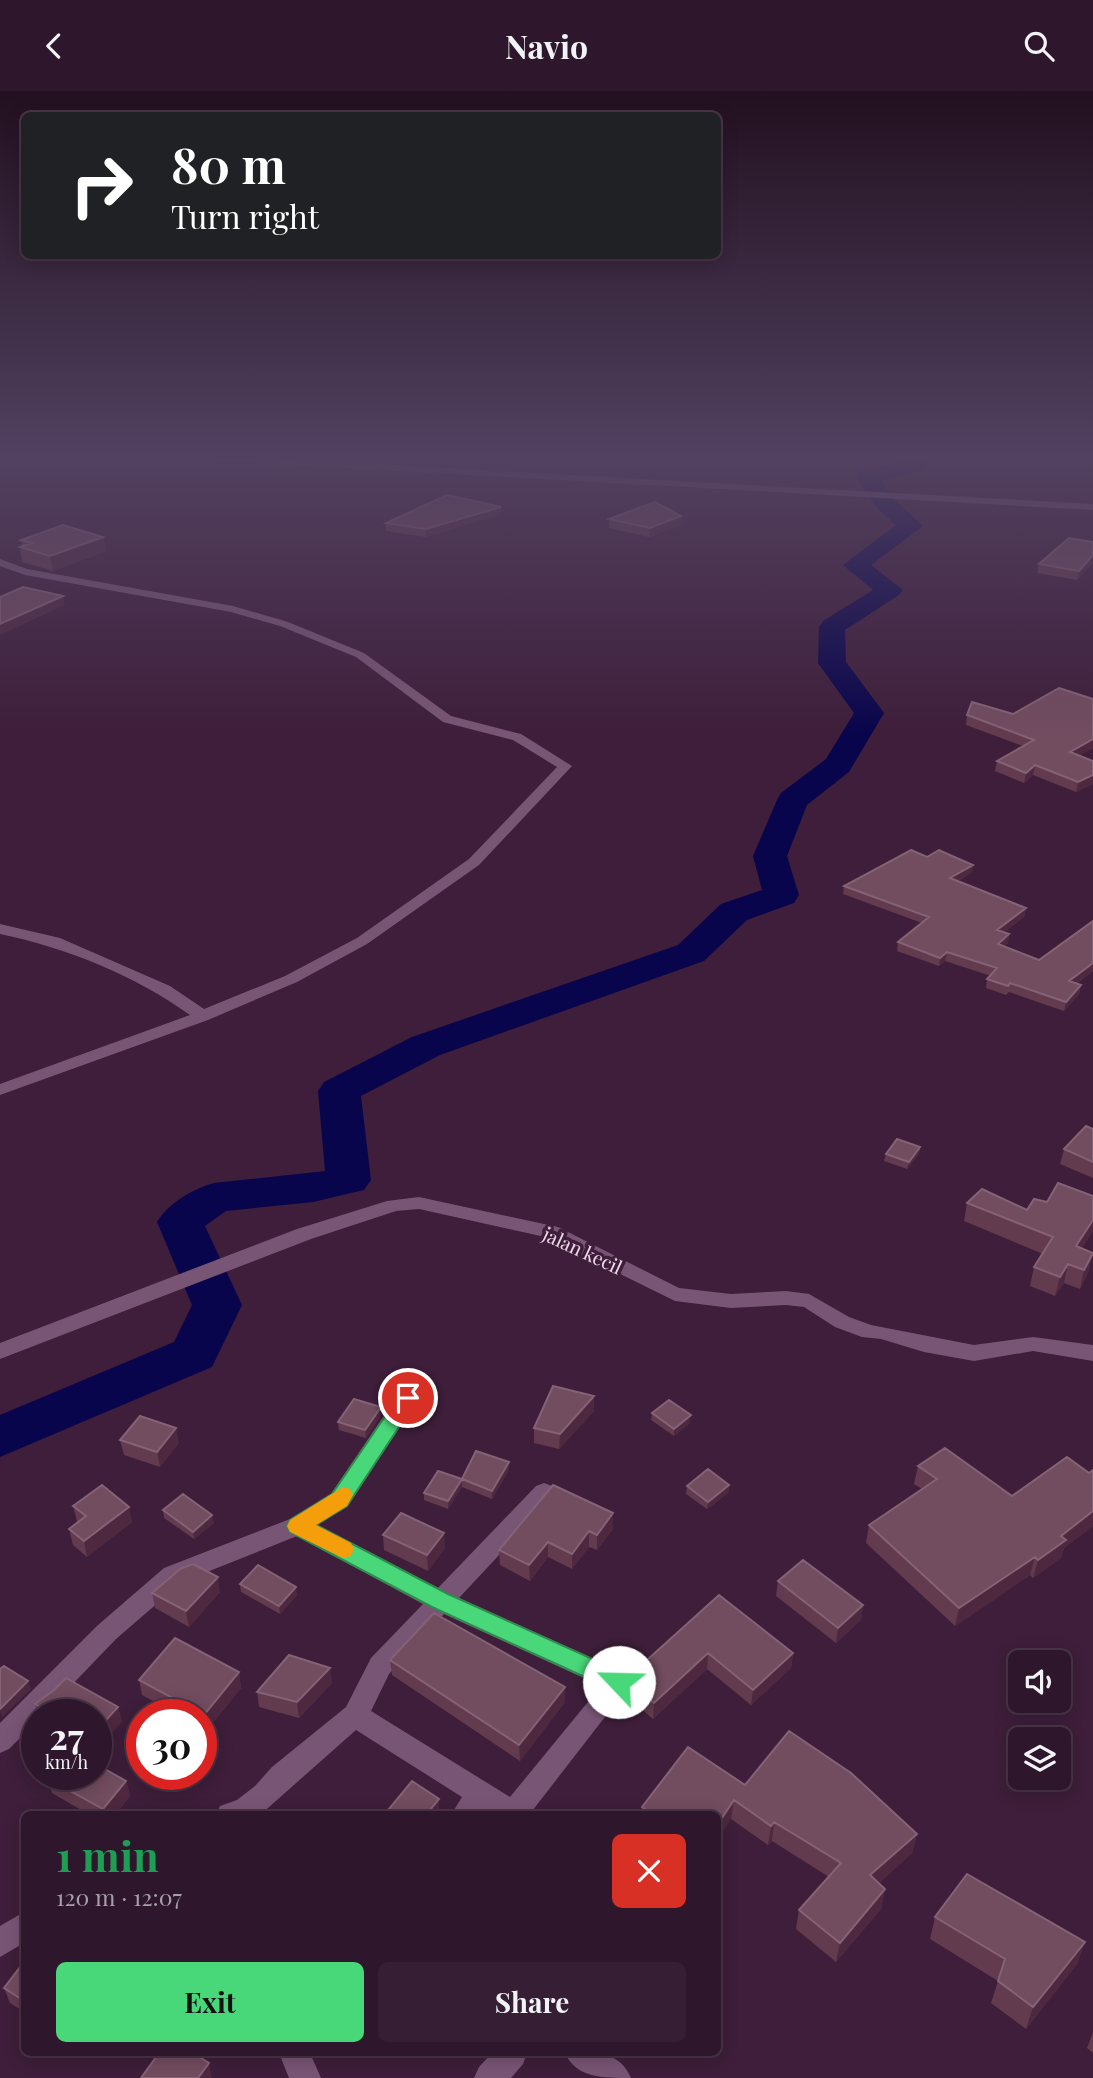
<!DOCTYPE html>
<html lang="en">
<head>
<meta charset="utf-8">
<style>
  :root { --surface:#2e162c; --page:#361f34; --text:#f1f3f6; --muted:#a79fa9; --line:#493548; --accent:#48d779 }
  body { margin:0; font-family:"Playfair Display",serif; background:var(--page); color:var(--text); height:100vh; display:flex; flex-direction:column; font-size:26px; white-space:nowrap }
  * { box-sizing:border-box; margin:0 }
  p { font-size:23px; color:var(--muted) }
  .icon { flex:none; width:38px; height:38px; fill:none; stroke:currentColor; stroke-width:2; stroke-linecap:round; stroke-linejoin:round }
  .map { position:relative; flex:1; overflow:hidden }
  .side { position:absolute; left:21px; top:1720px; width:700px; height:245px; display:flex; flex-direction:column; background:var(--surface); border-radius:10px; box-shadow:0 4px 18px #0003,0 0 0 2px var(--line) }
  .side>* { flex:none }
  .banner { position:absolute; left:21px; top:21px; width:700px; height:147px; border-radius:10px; box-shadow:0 4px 18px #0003,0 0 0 2px var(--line); background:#202124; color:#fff; overflow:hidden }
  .buttons { position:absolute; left:1008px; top:1559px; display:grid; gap:14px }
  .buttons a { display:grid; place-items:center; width:63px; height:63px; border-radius:10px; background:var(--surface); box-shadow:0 4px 18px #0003,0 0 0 2px var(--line); font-size:35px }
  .speed { position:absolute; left:21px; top:1608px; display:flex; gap:14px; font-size:35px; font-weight:700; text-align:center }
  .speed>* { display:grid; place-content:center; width:91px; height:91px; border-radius:50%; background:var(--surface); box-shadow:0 4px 18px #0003,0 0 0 2px var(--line); line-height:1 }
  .speed small { font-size:18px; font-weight:400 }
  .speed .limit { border:10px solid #d22; background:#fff; color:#111 }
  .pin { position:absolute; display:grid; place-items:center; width:60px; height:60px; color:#fff; margin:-30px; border:4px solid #fff; border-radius:50%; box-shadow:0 2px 7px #0007 }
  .me { position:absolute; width:77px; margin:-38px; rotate:294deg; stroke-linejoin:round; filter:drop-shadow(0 0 5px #0008) }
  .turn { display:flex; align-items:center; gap:24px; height:147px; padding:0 35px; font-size:32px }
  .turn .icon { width:91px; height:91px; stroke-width:2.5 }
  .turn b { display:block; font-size:49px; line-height:60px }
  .round { display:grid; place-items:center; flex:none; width:74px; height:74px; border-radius:10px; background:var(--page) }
  .summary { display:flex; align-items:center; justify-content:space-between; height:119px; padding:0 35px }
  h1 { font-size:42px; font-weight:700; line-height:52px; color:#1e9e55 }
  .action { display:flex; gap:14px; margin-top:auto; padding:14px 35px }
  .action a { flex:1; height:80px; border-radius:10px; background:var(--accent); color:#111; font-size:28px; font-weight:700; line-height:80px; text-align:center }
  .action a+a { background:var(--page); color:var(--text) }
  header { display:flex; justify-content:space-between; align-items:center; height:91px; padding:0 35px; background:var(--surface); font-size:32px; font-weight:700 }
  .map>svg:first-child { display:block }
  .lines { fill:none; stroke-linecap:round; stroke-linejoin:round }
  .river { fill:#09054c; fill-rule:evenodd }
  .street { fill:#795575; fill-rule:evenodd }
  .wall { fill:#633b4e }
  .shaded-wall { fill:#4e283f }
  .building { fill:#724c5f; stroke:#856275; stroke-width:2 }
  .route { fill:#48d779; stroke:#2f8c4f; stroke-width:2 }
  .slow { fill:#f59e0b }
  .labels { text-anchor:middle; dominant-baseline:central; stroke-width:7; stroke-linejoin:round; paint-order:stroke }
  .street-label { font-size:19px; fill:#efdaec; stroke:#3e1e3a }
</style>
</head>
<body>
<header><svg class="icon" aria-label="back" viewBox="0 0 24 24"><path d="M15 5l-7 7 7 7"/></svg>Navio<svg class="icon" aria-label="search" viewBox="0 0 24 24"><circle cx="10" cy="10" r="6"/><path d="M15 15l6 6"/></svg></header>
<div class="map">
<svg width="1093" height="1987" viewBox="0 0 1093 1987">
  <rect width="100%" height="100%" fill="#3e1e3a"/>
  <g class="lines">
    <path class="river" d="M 903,366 L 923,366 L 927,373 L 924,378 L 881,390 L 895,409 L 923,435 L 871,474 L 903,499 L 899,504 L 845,539 L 846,571 L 884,622 L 849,681 L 807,714 L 787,765 L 799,804 L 794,812 L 747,829 L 704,870 L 440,964 L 361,1005 L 371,1089 L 364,1099 L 313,1111 L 226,1120 L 205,1135 L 242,1214 L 212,1276 L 0,1366 L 0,1324 L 174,1251 L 192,1214 L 157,1131 C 169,1112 192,1098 214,1092 L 325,1080 L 318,1000 L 324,991 L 412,946 L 678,854 L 721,813 L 762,799 L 753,765 L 777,709 L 781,702 L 826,668 L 854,622 L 818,572 L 819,536 L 823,530 L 873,499 L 843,474 L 896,434 L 879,419 L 856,387 L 859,382 L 904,370 Z"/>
    <path class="street" d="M 201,366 L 245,366 L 1093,413 L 1093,419 L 205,369 Z
      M 0,468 L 27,478 L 233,515 L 288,531 L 364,562 L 451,625 L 521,643 L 572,675 L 479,774 L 367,853 L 297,891 L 208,929 L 0,1004 L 0,993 L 190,924 C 134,884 67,857 0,843 L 0,833 L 60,847 L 170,895 L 204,918 L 285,885 L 357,847 L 469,768 L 557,676 L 513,649 L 443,631 L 356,566 L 280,535 L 231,521 L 25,484 L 0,475 Z
      M 419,1106 L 558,1136 L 679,1197 L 731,1203 L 786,1200 L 809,1203 L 849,1226 L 871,1234 L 974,1254 L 1033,1246 L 1093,1254 L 1093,1270 L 1033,1260 L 974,1270 L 924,1261 L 881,1248 L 862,1246 L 835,1236 L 804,1216 L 786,1214 L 731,1217 L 675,1210 L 545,1146 L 419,1118 L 396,1120 L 311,1148 L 0,1268 L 0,1252 L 297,1138 L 387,1110 Z
      M 408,1299 L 416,1301 L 419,1307 L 347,1415 L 318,1434 L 438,1497 L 536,1395 L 544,1392 L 552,1395 L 556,1401 L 552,1407 L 459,1507 L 628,1583 L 632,1591 L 529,1724 L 490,1724 L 485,1720 L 482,1724 L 451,1724 L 462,1706 L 356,1639 L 260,1724 L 216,1724 L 220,1715 L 237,1709 L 255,1695 L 272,1676 L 346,1616 L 371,1567 L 423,1513 L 297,1445 L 182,1491 L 116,1548 L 43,1624 L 37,1624 L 37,1630 L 9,1658 L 0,1662 L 0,1632 L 98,1534 L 164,1477 L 290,1428 L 331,1403 L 400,1301 ZM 444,1523 L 601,1595 L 510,1706 L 371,1620 L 389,1583 Z
      M 24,1821 L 24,1852 L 0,1866 L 0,1835 Z
      M 279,1962 L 310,1962 L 321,1987 L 289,1987 Z
      M 492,1962 L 527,1962 L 523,1973 L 511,1987 L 474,1987 L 479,1976 Z
      M 565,1962 C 592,1962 618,1957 631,1987 C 603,1987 576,1987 565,1962 Z"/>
  </g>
  <path class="wall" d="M 501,423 L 426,446 L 386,440 L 386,432 Z
    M 609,428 L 681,434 L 649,446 L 609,437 Z
    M 103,446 L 106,460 L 53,480 L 22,471 L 20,456 L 22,455 L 21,449 Z
    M 1093,451 L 1093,472 L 1077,489 L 1037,482 L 1039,473 Z
    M 967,624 L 1093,657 L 1080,664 L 1093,670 L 1093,693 L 1076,701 L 1033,684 L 1024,692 L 995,680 L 997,670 L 1023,655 L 966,634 Z
    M 927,766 L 973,774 L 971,782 L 958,790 L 1026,817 L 1024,826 L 1004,841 L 1009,843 L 1008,852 L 1004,855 L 1039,869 L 1093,880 L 1076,893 L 1081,894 L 1079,903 L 1064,920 L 1009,901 L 1006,904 L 986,897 L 987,888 L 991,885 L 945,870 L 939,875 L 897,860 L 898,851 L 922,832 L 843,803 L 844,795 Z
    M 1093,1038 L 1093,1087 L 1060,1073 L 1064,1058 Z
    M 920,1056 L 919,1063 L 907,1078 L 884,1070 L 886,1063 Z
    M 1093,1105 L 1093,1140 L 1082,1157 L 1089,1180 L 1080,1198 L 1064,1192 L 1055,1205 L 1030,1195 L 1034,1176 L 1043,1163 L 964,1130 L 967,1112 L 1027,1119 L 1047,1111 Z
    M 594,1305 L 594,1320 L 559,1358 L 534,1352 L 534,1337 Z
    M 652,1322 L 690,1332 L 674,1345 L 651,1329 Z
    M 381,1324 L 366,1347 L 339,1339 L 338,1331 Z
    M 120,1349 L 179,1352 L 160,1376 L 124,1364 Z
    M 509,1371 L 509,1379 L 492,1408 L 462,1396 L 448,1418 L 424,1409 L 424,1402 Z
    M 918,1375 L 1012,1405 L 1089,1382 L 1093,1379 L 1093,1435 L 1064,1457 L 1061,1467 L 1033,1487 L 1030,1484 L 955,1535 L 866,1452 L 869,1434 L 922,1398 L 914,1393 Z
    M 729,1394 L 728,1402 L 707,1418 L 686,1403 L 687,1395 Z
    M 73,1415 L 132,1431 L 87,1466 L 73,1454 L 69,1438 L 78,1431 L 77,1430 Z
    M 163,1419 L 214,1432 L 194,1448 L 164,1427 Z
    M 613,1422 L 613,1438 L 597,1459 L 589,1456 L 572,1478 L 548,1466 L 530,1490 L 500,1474 L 499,1459 Z
    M 383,1444 L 445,1457 L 428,1480 L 384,1459 Z
    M 778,1490 L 863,1514 L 861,1529 L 836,1552 L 776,1505 Z
    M 240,1493 L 297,1504 L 280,1523 L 241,1501 Z
    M 220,1501 L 189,1536 L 155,1517 L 152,1502 Z
    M 719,1504 L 793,1562 L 791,1577 L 751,1614 L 707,1578 L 653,1628 L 625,1604 L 626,1588 Z
    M 390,1569 L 565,1596 L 565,1611 L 520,1670 L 392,1584 Z
    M 239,1581 L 241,1597 L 207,1639 L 201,1636 L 201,1624 L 179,1624 L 142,1604 L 139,1589 Z
    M 332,1592 L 299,1627 L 259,1616 L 257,1601 Z
    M 35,1613 L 118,1616 L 122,1631 L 96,1624 L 38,1624 Z
    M 47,1687 L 126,1690 L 130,1705 L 115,1724 L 90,1724 L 52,1702 Z
    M 745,1694 L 917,1743 L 912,1762 L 879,1792 L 885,1798 L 881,1818 L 836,1871 L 796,1838 L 799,1819 L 829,1786 L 772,1750 L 768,1754 L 731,1728 L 718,1724 L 642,1724 L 642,1716 Z
    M 935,1826 L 1085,1851 L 1077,1873 L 1026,1938 L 991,1912 L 998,1890 L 930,1848 Z
    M 24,1871 L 24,1921 L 10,1912 L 4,1897 Z
    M 1093,1941 L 1093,1962 L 1087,1957 Z"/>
  <path class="shaded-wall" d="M 501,416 L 501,423 L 426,446 L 426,438 Z
    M 681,425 L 681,434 L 649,446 L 650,437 Z
    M 103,446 L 106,460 L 53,480 L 50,465 Z
    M 1093,464 L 1093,472 L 1077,489 L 1079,480 Z
    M 63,505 L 65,514 L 0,544 L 0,533 Z
    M 1093,648 L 1093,657 L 1068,671 L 1070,661 Z
    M 1035,674 L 1033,684 L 1024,692 L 1026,682 Z
    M 1093,684 L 1093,693 L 1076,701 L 1078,691 Z
    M 973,774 L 971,782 L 948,795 L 950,787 Z
    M 1026,817 L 1024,826 L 996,847 L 997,839 Z
    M 1009,843 L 1008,852 L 996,861 L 998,853 Z
    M 947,861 L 945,870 L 939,875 L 940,867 Z
    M 1093,872 L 1093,880 L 1067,899 L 1069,890 Z
    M 1081,894 L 1079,903 L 1064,920 L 1066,911 Z
    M 920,1056 L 919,1063 L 907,1078 L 909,1071 Z
    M 1093,1129 L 1093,1140 L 1071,1174 L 1076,1155 Z
    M 1093,1162 L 1089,1180 L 1080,1198 L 1084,1179 Z
    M 1068,1173 L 1064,1192 L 1055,1205 L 1060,1186 Z
    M 594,1305 L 594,1320 L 559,1358 L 560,1343 Z
    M 381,1316 L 381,1324 L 366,1347 L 365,1339 Z
    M 691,1324 L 690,1332 L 674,1345 L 674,1338 Z
    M 176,1337 L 179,1352 L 160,1376 L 157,1361 Z
    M 509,1371 L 509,1379 L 492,1408 L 492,1400 Z
    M 462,1388 L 462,1396 L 448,1418 L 448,1410 Z
    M 729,1394 L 728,1402 L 707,1418 L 708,1411 Z
    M 129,1416 L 132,1431 L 87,1466 L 84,1450 Z
    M 1093,1420 L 1093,1435 L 1064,1457 L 1061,1467 L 1033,1487 L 1038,1469 L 1061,1445 Z
    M 613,1422 L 613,1438 L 597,1459 L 597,1444 Z
    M 212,1424 L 214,1432 L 194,1448 L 193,1441 Z
    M 589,1440 L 589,1456 L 572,1478 L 572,1463 Z
    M 444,1442 L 445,1457 L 428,1480 L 427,1464 Z
    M 548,1451 L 548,1466 L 530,1490 L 529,1474 Z
    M 1035,1466 L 1030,1484 L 955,1535 L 959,1517 Z
    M 218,1486 L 220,1501 L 189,1536 L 186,1520 Z
    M 296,1496 L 297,1504 L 280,1523 L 279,1515 Z
    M 863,1514 L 861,1529 L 836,1552 L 838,1537 Z
    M 708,1562 L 707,1578 L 653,1628 L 654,1612 Z
    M 793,1562 L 791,1577 L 751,1614 L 753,1599 Z
    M 330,1577 L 332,1592 L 299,1627 L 297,1611 Z
    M 239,1581 L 241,1597 L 207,1639 L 204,1624 Z
    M 28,1590 L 31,1598 L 2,1626 L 0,1618 Z
    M 565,1596 L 565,1611 L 520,1670 L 519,1654 Z
    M 118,1616 L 122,1631 L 96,1660 L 96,1640 Z
    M 126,1690 L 130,1705 L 115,1724 L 104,1724 L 103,1718 Z
    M 439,1708 L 439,1724 L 426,1724 Z
    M 734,1709 L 731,1728 L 718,1749 L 718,1733 Z
    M 774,1731 L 772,1750 L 768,1754 L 771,1735 Z
    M 917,1743 L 912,1762 L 867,1803 L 870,1784 Z
    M 885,1798 L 881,1818 L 836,1871 L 840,1852 Z
    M 1085,1851 L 1077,1873 L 1026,1938 L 1033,1916 Z
    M 209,1972 L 212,1987 L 198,1987 Z"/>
  <path class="building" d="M 447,404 L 501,416 L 426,438 L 386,432 Z
    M 655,411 L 681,425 L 650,437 L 609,428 Z
    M 63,434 L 103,446 L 50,465 L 20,456 L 32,452 L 21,449 Z
    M 1069,447 L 1093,451 L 1093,464 L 1079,480 L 1039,473 Z
    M 23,496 L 63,505 L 0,533 L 0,506 Z
    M 1059,597 L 1093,608 L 1093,648 L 1070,661 L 1093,670 L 1093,684 L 1078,691 L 1035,674 L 1026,682 L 997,670 L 1034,649 L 967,624 L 972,611 L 1013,623 Z
    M 911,759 L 927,766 L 939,759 L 973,774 L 950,787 L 1026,817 L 997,839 L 1009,843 L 998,853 L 1039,869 L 1093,830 L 1093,872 L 1069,890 L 1081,894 L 1066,911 L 1010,892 L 1008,895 L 987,888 L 997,877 L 947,861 L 940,867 L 898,851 L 929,826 L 844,795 Z
    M 1086,1035 L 1093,1038 L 1093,1071 L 1064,1058 Z
    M 897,1048 L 920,1056 L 909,1071 L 886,1063 Z
    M 1058,1092 L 1093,1105 L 1093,1129 L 1076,1155 L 1093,1162 L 1084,1179 L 1068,1173 L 1060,1186 L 1034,1176 L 1053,1146 L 967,1112 L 982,1098 L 1027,1119 L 1034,1108 L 1047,1111 Z
    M 553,1295 L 594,1305 L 560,1343 L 534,1337 Z
    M 354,1308 L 381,1316 L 365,1339 L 338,1331 Z
    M 669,1309 L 691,1324 L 674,1338 L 652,1322 Z
    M 140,1325 L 176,1337 L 157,1361 L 120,1349 Z
    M 945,1357 L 1012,1405 L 1067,1366 L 1089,1382 L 1093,1379 L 1093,1420 L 1061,1445 L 1066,1449 L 1038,1469 L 1035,1466 L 959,1517 L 869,1434 L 937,1388 L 918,1375 Z
    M 476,1360 L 509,1371 L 492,1400 L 462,1388 Z
    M 708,1378 L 729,1394 L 708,1411 L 687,1395 Z
    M 438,1380 L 462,1388 L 448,1410 L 424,1402 Z
    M 102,1394 L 129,1416 L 84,1450 L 69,1438 L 86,1425 L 73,1415 Z
    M 553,1394 L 613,1422 L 597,1444 L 589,1440 L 572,1463 L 548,1451 L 529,1474 L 499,1459 Z
    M 183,1403 L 212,1424 L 193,1441 L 163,1419 Z
    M 401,1422 L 444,1442 L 427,1464 L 383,1444 Z
    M 803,1469 L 863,1514 L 838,1537 L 778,1490 Z
    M 193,1473 L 218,1486 L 186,1520 L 152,1502 L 180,1478 Z
    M 258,1474 L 296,1496 L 279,1515 L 240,1493 Z
    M 719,1504 L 793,1562 L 753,1599 L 708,1562 L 654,1612 L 626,1588 Z
    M 434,1522 L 565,1596 L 519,1654 L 390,1569 Z
    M 175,1547 L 239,1581 L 204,1624 L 139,1589 Z
    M 289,1564 L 330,1577 L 297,1611 L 257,1601 Z
    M 4,1575 L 28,1590 L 0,1618 L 0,1578 Z
    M 66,1587 L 118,1616 L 96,1640 L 96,1624 L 54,1624 L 35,1613 L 54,1599 Z
    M 789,1640 L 851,1682 L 917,1743 L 870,1784 L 885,1798 L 840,1852 L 799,1819 L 841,1772 L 774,1731 L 771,1735 L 734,1709 L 718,1733 L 718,1724 L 654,1724 L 642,1716 L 688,1656 L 745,1694 Z
    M 96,1673 L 126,1690 L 103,1718 L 47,1687 L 50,1684 L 96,1684 Z
    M 412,1690 L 439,1708 L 426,1724 L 384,1724 Z
    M 967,1783 L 1085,1851 L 1033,1916 L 998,1890 L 1005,1868 L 935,1826 Z
    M 24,1871 L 24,1910 L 4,1897 Z
    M 159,1962 L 193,1962 L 209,1972 L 198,1987 L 141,1987 Z"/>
  <linearGradient id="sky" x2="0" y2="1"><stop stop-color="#221020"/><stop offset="0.57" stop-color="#524160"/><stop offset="1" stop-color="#524160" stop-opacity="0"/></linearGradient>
  <rect width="1093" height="644" fill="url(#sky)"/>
  <path class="route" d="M 408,1300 L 415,1302 L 418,1307 L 347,1415 L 316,1434 L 448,1503 L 628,1584 L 631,1591 L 628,1598 L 619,1601 L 611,1598 L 432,1516 L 290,1441 L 287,1435 L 290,1429 L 332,1403 L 401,1302 Z"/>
  <path class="slow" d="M 343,1396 L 350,1398 L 353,1404 L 347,1415 L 316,1434 L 351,1452 L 354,1458 L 351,1465 L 343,1467 L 290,1441 L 287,1435 L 290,1429 Z"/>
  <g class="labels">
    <g class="street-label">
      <text transform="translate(583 1159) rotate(25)">jalan kecil</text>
    </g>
  </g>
</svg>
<div class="buttons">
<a><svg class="icon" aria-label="sound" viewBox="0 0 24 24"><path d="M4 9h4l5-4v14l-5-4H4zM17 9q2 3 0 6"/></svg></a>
<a><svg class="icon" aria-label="layers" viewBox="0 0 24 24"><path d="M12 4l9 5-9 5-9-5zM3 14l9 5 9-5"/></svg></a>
</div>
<div class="speed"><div>27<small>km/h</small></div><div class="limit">30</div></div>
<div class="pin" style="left:408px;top:1307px;background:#d93025"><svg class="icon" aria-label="arrive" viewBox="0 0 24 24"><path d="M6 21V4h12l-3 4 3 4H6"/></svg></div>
<svg class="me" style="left:619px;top:1591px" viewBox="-20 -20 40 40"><circle r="19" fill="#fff"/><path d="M0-13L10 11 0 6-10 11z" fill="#48d779"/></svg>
<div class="banner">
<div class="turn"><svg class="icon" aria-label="right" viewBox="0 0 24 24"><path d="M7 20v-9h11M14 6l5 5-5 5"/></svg><div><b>80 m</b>Turn right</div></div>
</div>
<section class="side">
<div class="summary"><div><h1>1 min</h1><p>120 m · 12:07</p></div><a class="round" style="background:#d93025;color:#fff"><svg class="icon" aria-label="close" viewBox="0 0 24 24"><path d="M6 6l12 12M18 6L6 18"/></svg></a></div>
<div class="action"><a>Exit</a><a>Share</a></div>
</section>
</div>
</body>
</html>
